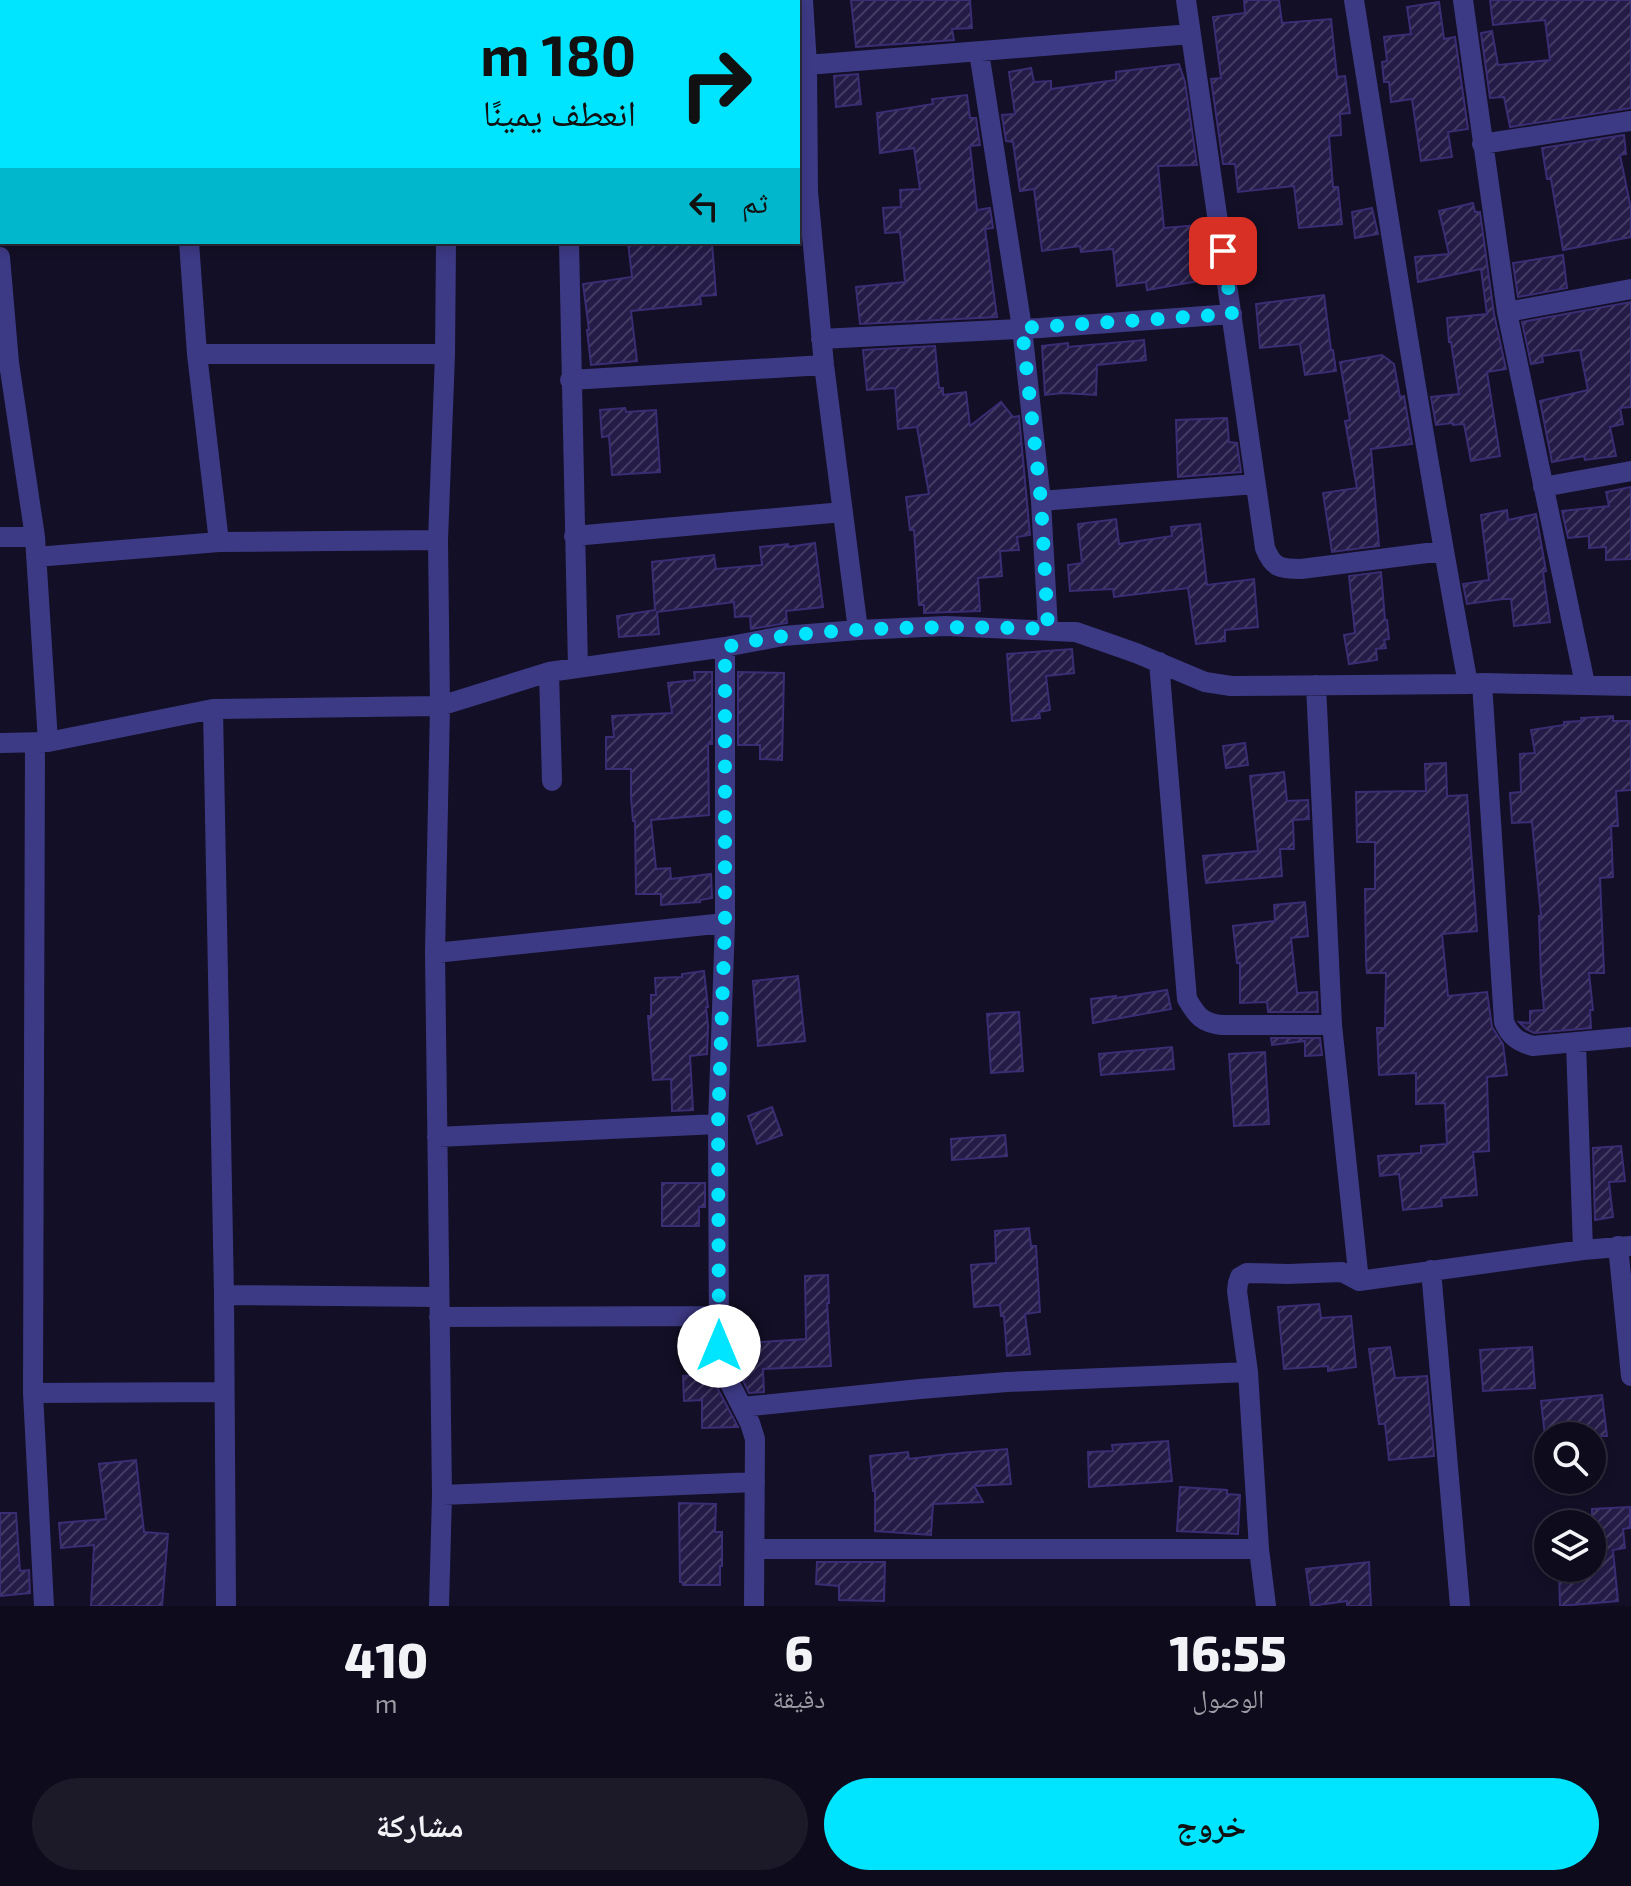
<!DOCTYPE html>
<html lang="ar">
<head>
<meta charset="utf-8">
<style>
  :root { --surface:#0e0b1c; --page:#1c1929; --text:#f1f3f6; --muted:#9b9ba3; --line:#2e2b3b; --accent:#00e5ff }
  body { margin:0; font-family:"Exo 2","Noto Naskh Arabic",sans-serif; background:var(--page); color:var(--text); direction:rtl; height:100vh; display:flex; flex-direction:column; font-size:30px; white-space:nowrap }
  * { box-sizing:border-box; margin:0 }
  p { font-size:26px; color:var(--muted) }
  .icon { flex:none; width:44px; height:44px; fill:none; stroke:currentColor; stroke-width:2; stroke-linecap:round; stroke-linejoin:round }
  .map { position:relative; height:1606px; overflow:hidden; direction:ltr }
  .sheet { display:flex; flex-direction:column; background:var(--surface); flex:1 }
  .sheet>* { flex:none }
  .top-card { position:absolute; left:0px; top:0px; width:800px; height:244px; box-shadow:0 4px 12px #0003,0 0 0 2px var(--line); direction:rtl; background:#00e5ff; color:#111; overflow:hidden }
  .controls { position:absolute; left:1534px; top:1422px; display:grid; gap:16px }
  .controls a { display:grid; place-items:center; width:72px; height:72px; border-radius:50%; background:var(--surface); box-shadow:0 4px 12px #0003,0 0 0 2px var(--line); font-size:40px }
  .pin { position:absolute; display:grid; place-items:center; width:68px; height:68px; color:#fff; margin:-34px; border-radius:16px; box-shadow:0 4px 12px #0006 }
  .me { position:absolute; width:88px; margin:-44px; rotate:0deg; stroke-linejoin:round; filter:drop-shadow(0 0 6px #0008) }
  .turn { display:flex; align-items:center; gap:28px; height:168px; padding:0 32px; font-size:36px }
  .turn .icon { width:104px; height:104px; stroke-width:2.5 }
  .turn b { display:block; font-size:56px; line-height:68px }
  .then { display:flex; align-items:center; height:76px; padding:0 32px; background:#0003; gap:16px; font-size:30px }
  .eta { display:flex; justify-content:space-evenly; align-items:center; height:136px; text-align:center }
  .eta b { font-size:48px; font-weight:800; line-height:56px }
  .action { display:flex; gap:16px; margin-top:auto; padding:16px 32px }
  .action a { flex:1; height:92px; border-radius:48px; background:var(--accent); color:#111; font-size:32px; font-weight:800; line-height:92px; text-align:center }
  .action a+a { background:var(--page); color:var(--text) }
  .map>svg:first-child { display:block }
  .building { fill:url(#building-hatch); stroke:#3b2d73; stroke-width:2 }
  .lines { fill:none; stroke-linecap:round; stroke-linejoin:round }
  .minor { stroke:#3d3a85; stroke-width:20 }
  .route { stroke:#00e5ff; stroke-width:14; stroke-dasharray:0 25.2 }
</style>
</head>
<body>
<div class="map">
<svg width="1631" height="1606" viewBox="0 0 1631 1606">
  <defs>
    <pattern id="building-hatch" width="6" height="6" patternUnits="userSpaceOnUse" patternTransform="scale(2)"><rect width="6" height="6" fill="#241b47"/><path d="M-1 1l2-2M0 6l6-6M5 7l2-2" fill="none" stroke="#433b63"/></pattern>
  </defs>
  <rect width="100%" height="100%" fill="#130f26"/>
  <path class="building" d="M 851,0 L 970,0 L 972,28 L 952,29 L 954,40 L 856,47 Z
    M 1244,0 L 1279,0 L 1282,23 L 1331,19 L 1337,77 L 1345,76 L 1350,113 L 1340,114 L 1341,135 L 1329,136 L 1333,187 L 1338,187 L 1342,224 L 1299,228 L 1294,186 L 1238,192 L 1235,164 L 1223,164 L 1211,79 L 1221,78 L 1213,17 L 1245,13 Z
    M 1490,0 L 1631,0 L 1631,108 L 1510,127 L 1504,97 L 1490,98 L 1481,33 L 1492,31 L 1498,65 L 1550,60 L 1545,20 L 1493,25 Z
    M 1439,2 L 1444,39 L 1455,37 L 1468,129 L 1448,132 L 1452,157 L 1421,161 L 1412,99 L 1391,102 L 1389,82 L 1384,82 L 1382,62 L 1387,61 L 1384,37 L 1411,34 L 1407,7 Z
    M 1179,64 L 1185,82 L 1197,165 L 1158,166 L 1164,228 L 1198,225 L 1205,280 L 1147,290 L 1146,282 L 1117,286 L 1113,249 L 1081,252 L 1080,246 L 1042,251 L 1034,189 L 1020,191 L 1013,142 L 1006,141 L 1002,115 L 1015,114 L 1009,72 L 1031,68 L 1034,82 L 1051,81 L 1051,89 L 1116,80 L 1116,72 Z
    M 858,74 L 861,104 L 836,107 L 834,76 Z
    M 967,95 L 970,118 L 976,118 L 980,145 L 970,146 L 977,210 L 990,208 L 993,228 L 985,229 L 997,317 L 860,324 L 856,287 L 905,282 L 900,232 L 885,233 L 883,208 L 901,207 L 900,190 L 920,189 L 914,148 L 880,153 L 877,113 L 933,104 L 932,99 Z
    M 1624,135 L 1626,154 L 1620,155 L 1631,209 L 1631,237 L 1563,250 L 1551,179 L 1547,179 L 1542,148 Z
    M 1473,203 L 1475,212 L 1480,212 L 1494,314 L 1506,369 L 1487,372 L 1500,456 L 1471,461 L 1464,424 L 1453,425 L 1453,423 L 1436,425 L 1431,397 L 1459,394 L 1451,342 L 1449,342 L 1447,318 L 1487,314 L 1481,269 L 1418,282 L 1415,257 L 1449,254 L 1439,211 Z
    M 1372,208 L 1378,234 L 1355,238 L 1352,212 Z
    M 628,242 L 712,242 L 716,295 L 700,296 L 701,304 L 631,311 L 637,361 L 591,365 L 587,330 L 589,330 L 583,284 L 632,277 Z
    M 1563,255 L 1567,288 L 1518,297 L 1513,263 Z
    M 1324,295 L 1331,350 L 1333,350 L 1336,371 L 1305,375 L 1300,344 L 1260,348 L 1256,304 Z
    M 1631,302 L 1631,407 L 1620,408 L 1623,424 L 1610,427 L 1616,456 L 1585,460 L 1584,456 L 1552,462 L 1540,401 L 1588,390 L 1580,350 L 1542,356 L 1543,362 L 1531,364 L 1522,322 Z
    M 1144,340 L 1146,360 L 1097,365 L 1096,395 L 1063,393 L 1045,395 L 1042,346 L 1068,343 L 1068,347 Z
    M 935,346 L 939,388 L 943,388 L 943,395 L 966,392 L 970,426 L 1001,402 L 1013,417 L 1019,416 L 1030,535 L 1017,537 L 1019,550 L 1000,551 L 1002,576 L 978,578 L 980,611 L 924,613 L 924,605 L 919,605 L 914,530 L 910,530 L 906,497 L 929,494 L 917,427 L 898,429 L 895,388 L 867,390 L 863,350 Z
    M 1382,355 L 1394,364 L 1400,397 L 1404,396 L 1412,444 L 1371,449 L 1379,546 L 1332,552 L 1323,493 L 1357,488 L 1345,421 L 1350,420 L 1340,362 Z
    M 625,408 L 626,412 L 656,410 L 660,472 L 612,475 L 609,436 L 602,437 L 600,410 Z
    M 1227,418 L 1229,442 L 1237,443 L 1241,472 L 1178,477 L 1176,420 Z
    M 1631,487 L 1631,559 L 1606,560 L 1606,547 L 1589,548 L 1589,536 L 1568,538 L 1562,511 L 1609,506 L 1606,492 Z
    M 1507,510 L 1508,520 L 1536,514 L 1546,571 L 1543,572 L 1550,622 L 1514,626 L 1511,599 L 1503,599 L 1467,604 L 1463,584 L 1489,580 L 1481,515 Z
    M 1116,519 L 1119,544 L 1172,536 L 1171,527 L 1200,524 L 1207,585 L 1254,579 L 1258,627 L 1225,630 L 1225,641 L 1196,644 L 1188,588 L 1114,597 L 1113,589 L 1070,591 L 1068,565 L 1082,563 L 1078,524 Z
    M 815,543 L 823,607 L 786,611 L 787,623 L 751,629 L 750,616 L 735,617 L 734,602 L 657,612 L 659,634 L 619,637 L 617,616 L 655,610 L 652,562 L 714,555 L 716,569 L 762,565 L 760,547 L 788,544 L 788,547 Z
    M 1381,572 L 1385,620 L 1387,620 L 1389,639 L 1384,640 L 1386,648 L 1376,649 L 1377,660 L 1349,664 L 1344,635 L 1355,633 L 1349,576 Z
    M 1072,649 L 1074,673 L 1046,676 L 1050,710 L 1039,712 L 1040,718 L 1012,721 L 1007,654 Z
    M 694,672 L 712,672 L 712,744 L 708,744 L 709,815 L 651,820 L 656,869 L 670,868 L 671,879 L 711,874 L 712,898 L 700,900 L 700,902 L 661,905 L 661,894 L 636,894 L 635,821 L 633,821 L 631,797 L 631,769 L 606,769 L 606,737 L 614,737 L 612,716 L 672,713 L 668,683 L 695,680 Z
    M 738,672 L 784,673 L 782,760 L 760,759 L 760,745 L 738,745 Z
    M 1613,716 L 1613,721 L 1631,721 L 1631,790 L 1616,791 L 1618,826 L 1611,826 L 1613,877 L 1600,878 L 1604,973 L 1589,973 L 1593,1010 L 1590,1010 L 1591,1028 L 1534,1033 L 1526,1029 L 1519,1022 L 1530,1023 L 1530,1011 L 1544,1010 L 1541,977 L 1539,916 L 1541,916 L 1532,822 L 1512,823 L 1510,793 L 1521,792 L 1520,754 L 1535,753 L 1531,730 L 1564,725 L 1564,722 L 1582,721 L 1581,718 Z
    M 1245,743 L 1248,765 L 1226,768 L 1223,746 Z
    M 1446,763 L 1447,796 L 1467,795 L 1477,931 L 1442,934 L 1448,996 L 1487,992 L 1492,1027 L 1503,1044 L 1507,1075 L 1487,1077 L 1489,1151 L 1473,1152 L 1477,1195 L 1441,1198 L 1442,1206 L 1403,1210 L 1399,1174 L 1380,1176 L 1378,1156 L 1421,1153 L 1421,1146 L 1447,1144 L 1445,1103 L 1416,1104 L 1416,1073 L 1379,1075 L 1377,1028 L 1385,1028 L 1386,973 L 1367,973 L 1366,962 L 1365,889 L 1375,889 L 1375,842 L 1357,842 L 1356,792 L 1426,791 L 1425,764 Z
    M 1284,772 L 1287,801 L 1308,800 L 1309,819 L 1293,820 L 1294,849 L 1280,849 L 1282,876 L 1206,883 L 1203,856 L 1258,851 L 1250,776 Z
    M 1305,902 L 1308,936 L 1291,938 L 1297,993 L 1317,992 L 1318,1012 L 1268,1012 L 1267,1002 L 1240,1003 L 1240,963 L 1237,963 L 1233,926 L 1275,921 L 1274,905 Z
    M 704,971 L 708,1007 L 706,1007 L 708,1026 L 707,1054 L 690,1056 L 693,1110 L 672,1111 L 671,1079 L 653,1080 L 648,1016 L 651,1016 L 651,995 L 656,995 L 655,978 L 682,977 L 682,974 Z
    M 798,976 L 805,1041 L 758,1046 L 753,981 Z
    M 1167,990 L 1171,1009 L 1093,1023 L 1091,999 L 1116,996 L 1116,998 Z
    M 1019,1012 L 1023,1071 L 991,1073 L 987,1014 Z
    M 1271,1038 L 1320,1038 L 1322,1055 L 1305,1056 L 1305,1041 L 1272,1045 Z
    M 1172,1047 L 1174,1069 L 1101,1075 L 1099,1054 Z
    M 1265,1052 L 1269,1124 L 1234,1126 L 1229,1054 Z
    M 772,1107 L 782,1135 L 757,1144 L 748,1116 Z
    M 1005,1135 L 1007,1156 L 952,1160 L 951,1139 Z
    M 1621,1146 L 1625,1181 L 1609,1182 L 1613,1217 L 1595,1220 L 1593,1148 Z
    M 662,1183 L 705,1183 L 705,1207 L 699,1207 L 699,1226 L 662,1226 Z
    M 1029,1228 L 1031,1246 L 1036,1246 L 1040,1312 L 1025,1314 L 1030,1354 L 1007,1356 L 1004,1316 L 1001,1316 L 1000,1305 L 974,1307 L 971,1265 L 996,1263 L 995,1231 Z
    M 828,1275 L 829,1303 L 827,1303 L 831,1366 L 763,1369 L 764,1392 L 749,1393 L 735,1364 L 732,1344 L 806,1339 L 805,1276 Z
    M 1319,1304 L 1321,1318 L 1351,1316 L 1356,1367 L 1328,1371 L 1328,1366 L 1284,1369 L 1278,1307 Z
    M 702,1346 L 706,1346 L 710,1374 L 738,1427 L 702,1428 L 702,1400 L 684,1401 L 683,1376 L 702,1375 Z
    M 1390,1347 L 1395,1378 L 1427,1376 L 1434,1456 L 1389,1460 L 1385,1424 L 1379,1424 L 1369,1349 Z
    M 1532,1347 L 1535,1388 L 1483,1391 L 1480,1350 Z
    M 1602,1395 L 1607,1436 L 1545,1436 L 1541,1401 Z
    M 1168,1441 L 1172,1481 L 1089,1487 L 1088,1452 L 1113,1451 L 1112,1445 Z
    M 1007,1449 L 1011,1484 L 974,1486 L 983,1502 L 933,1504 L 931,1535 L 875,1531 L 875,1491 L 873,1491 L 870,1456 L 908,1452 L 909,1459 L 949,1454 Z
    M 136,1460 L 144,1532 L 168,1534 L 162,1606 L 91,1606 L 94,1545 L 61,1548 L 59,1523 L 106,1519 L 99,1464 Z
    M 1180,1487 L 1227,1490 L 1227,1494 L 1240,1495 L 1238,1534 L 1177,1531 Z
    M 679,1503 L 716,1504 L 715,1532 L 722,1532 L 722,1566 L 720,1566 L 720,1585 L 683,1585 L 682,1582 L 680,1582 Z
    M 1630,1507 L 1630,1528 L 1623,1529 L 1625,1548 L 1613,1550 L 1618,1601 L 1560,1606 L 1559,1568 L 1592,1568 L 1592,1509 Z
    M 0,1513 L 16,1513 L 20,1571 L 29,1570 L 30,1593 L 0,1596 Z
    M 817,1562 L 885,1562 L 884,1601 L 839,1600 L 839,1586 L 816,1584 Z
    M 1369,1562 L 1371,1606 L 1347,1606 L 1347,1601 L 1311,1606 L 1306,1569 Z"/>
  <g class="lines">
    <path class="minor" d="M 172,0 L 173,2
      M 451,0 L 451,2
      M 803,0 L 807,65 L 808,192 L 824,365 L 858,630
      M 1186,0 L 1265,548 C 1273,568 1280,569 1301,569 L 1443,551
      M 1354,0 C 1390,229 1426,457 1468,684
      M 1463,0 L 1507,312 L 1585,684
      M 979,52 L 1022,328 L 1041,501 L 1048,629
      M 807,65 L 1191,34
      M 0,135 L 2,135
      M 1482,144 L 1631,121
      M 189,242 L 197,354 L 219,542
      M 569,242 L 578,668
      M 0,257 L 9,363 L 35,537 L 48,742
      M 1507,312 L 1631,289
      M 821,339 L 1040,328 L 1232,314
      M 197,354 L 445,354
      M 570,380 L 824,365
      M 1543,487 L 1631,471
      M 1041,501 L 1255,484
      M 574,536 L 843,512
      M 0,537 L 35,537
      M 36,557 L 219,542 L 438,540
      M 725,647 L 725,923 L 718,1124 L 719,1346 L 722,1368 L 750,1423 L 755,1439 L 754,1606
      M 1159,662 L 1187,999 C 1197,1016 1202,1023 1222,1025 L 1332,1025
      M 549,672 L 552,781
      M 1482,683 L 1504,1022 C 1510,1036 1518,1042 1533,1046 L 1631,1037
      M 1316,685 L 1332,1025 L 1359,1281
      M 213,709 L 224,1295 L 226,1606
      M 0,743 L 48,742 L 213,709 L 440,706 L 549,672 L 725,647 L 783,636 L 858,630 L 946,626 L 1076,632 L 1136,653 L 1205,682 L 1231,686 L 1468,684 L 1482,683 L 1631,686
      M 35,743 L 33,1393 L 44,1606
      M 435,953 L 725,923
      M 1576,1043 L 1583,1250
      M 437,1137 L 718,1124
      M 1618,1246 L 1631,1376
      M 1431,1270 L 1460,1606
      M 224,1295 L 439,1297
      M 439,1317 L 718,1316
      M 33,1393 L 224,1392
      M 742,1407 L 920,1389 L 1007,1382 L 1248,1372
      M 442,1495 L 755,1482
      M 755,1549 L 1259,1549
      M 439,1606 L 442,1495 L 435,953 L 440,706 L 438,540 L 445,354 L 446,242
      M 1266,1606 L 1259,1549 L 1248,1372 L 1237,1291 L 1238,1283 L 1240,1277 L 1247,1273 L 1288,1274 L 1342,1272 L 1359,1281 L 1583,1250 L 1631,1246"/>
  </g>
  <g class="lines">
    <path class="route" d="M 719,1346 L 718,1124 L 725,923 L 725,647 C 745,643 765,638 785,636 C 872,626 960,626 1048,629 L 1041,501 L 1022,328 L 1232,314 L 1223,251"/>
  </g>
</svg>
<div class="controls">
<a><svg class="icon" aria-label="search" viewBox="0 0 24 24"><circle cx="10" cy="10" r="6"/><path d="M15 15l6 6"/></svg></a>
<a><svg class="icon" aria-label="layers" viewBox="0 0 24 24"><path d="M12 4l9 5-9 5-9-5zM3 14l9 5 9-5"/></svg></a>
</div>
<div class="pin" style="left:1223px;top:251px;background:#d93025"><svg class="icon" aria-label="arrive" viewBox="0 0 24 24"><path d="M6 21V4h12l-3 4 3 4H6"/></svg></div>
<svg class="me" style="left:719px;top:1346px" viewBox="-20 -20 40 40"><circle r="19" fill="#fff"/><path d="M0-13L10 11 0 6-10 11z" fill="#00e5ff"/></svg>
<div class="top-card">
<div class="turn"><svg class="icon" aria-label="right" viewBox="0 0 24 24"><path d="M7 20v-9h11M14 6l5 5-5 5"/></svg><div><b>180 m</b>انعطف يمينًا</div></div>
<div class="then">ثم<svg class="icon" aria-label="left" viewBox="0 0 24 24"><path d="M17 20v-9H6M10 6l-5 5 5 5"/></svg></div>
</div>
</div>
<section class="sheet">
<div class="eta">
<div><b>16:55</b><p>الوصول</p></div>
<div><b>6</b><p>دقيقة</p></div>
<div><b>410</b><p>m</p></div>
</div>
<div class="action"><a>خروج</a><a>مشاركة</a></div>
</section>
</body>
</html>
